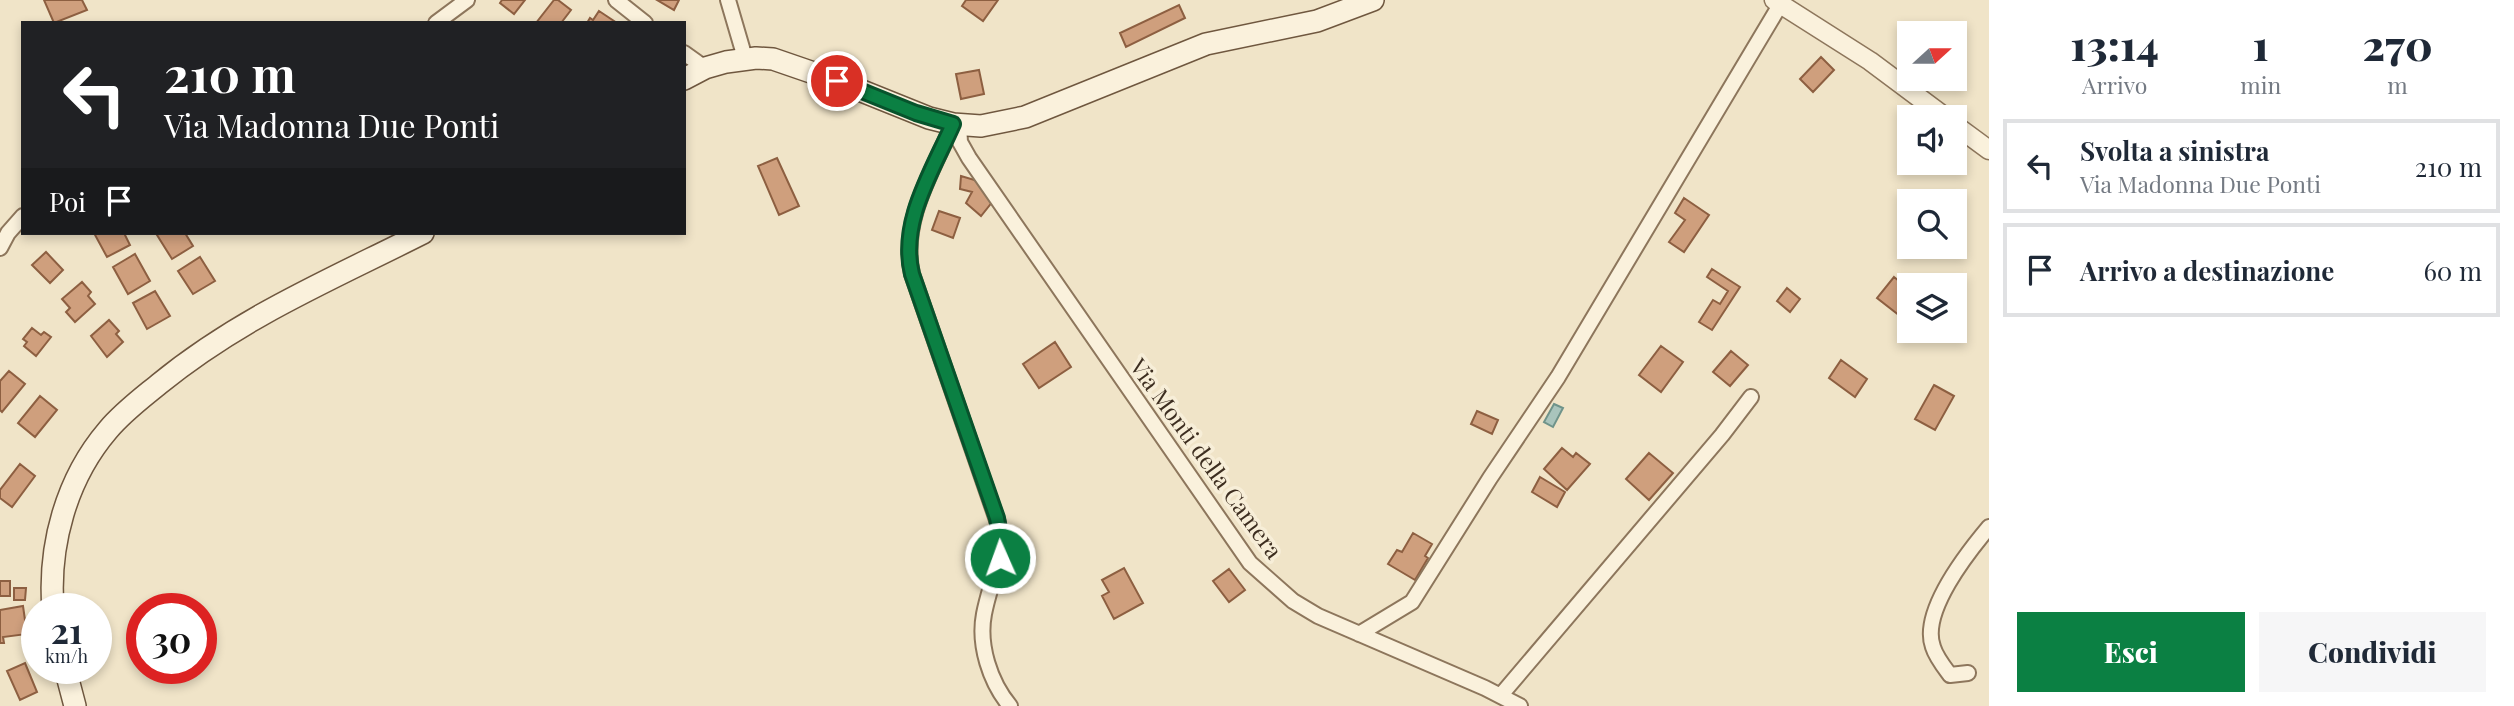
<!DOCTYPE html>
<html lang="it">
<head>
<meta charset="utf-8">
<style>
  :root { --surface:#fff; --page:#f6f6f7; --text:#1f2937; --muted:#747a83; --line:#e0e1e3; --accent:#0b8043 }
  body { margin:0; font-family:"Playfair Display",serif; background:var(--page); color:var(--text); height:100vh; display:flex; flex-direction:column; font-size:26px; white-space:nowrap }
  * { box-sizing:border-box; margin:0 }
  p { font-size:23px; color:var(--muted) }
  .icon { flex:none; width:38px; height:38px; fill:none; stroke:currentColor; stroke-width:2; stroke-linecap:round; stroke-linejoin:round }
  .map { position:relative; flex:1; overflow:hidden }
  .panel { display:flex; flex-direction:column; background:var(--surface); width:525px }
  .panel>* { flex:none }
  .hud { position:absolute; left:21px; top:21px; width:665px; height:214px; border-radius:0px; box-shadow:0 4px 10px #0003; background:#202124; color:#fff; overflow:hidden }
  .needle { width:46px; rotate:69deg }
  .controls { position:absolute; left:1897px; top:21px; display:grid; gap:14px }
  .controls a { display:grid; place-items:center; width:70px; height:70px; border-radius:0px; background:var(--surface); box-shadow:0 4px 10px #0003; font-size:35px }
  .speed { position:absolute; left:21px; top:593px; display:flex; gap:14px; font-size:35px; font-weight:700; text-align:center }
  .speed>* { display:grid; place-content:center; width:91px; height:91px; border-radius:50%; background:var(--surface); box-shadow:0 4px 10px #0003; line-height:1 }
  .speed small { font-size:18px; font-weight:400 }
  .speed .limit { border:10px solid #d22; background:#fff; color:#111 }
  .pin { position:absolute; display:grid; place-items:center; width:60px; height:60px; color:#fff; margin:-30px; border:4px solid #fff; border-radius:50%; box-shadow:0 2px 7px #0007 }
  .me { position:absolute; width:77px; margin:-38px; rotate:358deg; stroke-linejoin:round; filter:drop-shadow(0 0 5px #0008) }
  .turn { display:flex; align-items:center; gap:24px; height:147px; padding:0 28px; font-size:32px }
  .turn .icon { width:91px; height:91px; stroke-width:2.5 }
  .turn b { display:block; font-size:49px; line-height:60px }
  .then { display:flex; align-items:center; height:66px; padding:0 28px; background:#0003; gap:14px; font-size:26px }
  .eta { display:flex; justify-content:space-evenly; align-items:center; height:119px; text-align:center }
  .eta b { font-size:42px; font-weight:800; line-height:49px }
  .button { display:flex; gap:14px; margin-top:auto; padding:14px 28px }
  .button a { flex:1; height:80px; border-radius:0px; background:var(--accent); color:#fff; font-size:28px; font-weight:800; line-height:80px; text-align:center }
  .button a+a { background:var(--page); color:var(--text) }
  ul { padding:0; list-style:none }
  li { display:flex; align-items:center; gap:21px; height:94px; margin:0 14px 10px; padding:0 14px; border:4px solid var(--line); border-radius:0px }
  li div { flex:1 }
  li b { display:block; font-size:26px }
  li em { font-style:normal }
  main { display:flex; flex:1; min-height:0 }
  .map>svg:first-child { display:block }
  .water { fill:#a9c4bc; stroke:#6f938a; stroke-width:2 }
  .building { fill:#cf9f7d; stroke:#8d5f41; stroke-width:2 }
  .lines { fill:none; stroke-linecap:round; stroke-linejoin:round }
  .minor-casing { stroke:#8d765c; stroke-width:18 }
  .tertiary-casing { stroke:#8d765c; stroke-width:21 }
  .secondary-casing { stroke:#6f573f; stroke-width:24 }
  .minor { stroke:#faf1dc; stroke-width:14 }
  .tertiary { stroke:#faf1dc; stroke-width:18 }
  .secondary { stroke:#faf1dc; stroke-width:21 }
  .route-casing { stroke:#07532c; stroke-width:18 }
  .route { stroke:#0b8043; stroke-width:12 }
  .labels { text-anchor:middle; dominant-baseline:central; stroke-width:7; stroke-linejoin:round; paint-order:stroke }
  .street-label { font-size:23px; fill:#3d2e20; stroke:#f7eed8 }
</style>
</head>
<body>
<main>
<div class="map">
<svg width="1989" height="706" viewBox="0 0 1989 706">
  <rect width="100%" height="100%" fill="#f0e4c8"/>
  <path class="water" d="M 1554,404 L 1563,408 L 1553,427 L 1544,422 Z"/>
  <path class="building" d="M 44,0 L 82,0 L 87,10 L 54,23 Z
    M 502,0 L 525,0 L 514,14 L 500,3 Z
    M 554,0 L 558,0 L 571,10 L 561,23 L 536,23 Z
    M 657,0 L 679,0 L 674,10 Z
    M 966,0 L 998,0 L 983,21 L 962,6 Z
    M 1179,5 L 1185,18 L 1126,47 L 1120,33 Z
    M 599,11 L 617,23 L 587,23 L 590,18 L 593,20 Z
    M 1821,57 L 1834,70 L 1813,92 L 1800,79 Z
    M 979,70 L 984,94 L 961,99 L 956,74 Z
    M 777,158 L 799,206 L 779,215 L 758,166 Z
    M 961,176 L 978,181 L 993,201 L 981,216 L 966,203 L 972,192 L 960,189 Z
    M 1684,198 L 1709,215 L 1684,252 L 1669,242 L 1685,220 L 1675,213 Z
    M 939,211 L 960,218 L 953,238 L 932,230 Z
    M 94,233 L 124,233 L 130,245 L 107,257 Z
    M 160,233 L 185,233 L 193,246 L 172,259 L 157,235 Z
    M 46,252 L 63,270 L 50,283 L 32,265 Z
    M 135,254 L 150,281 L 128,294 L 113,267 Z
    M 200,257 L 215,281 L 193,294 L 178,271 Z
    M 1712,269 L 1740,287 L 1712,330 L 1699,322 L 1713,300 L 1720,304 L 1728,291 L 1707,277 Z
    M 1894,277 L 1909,289 L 1909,323 L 1877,298 Z
    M 82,282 L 91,292 L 88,296 L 95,304 L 75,322 L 66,312 L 70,308 L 62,299 Z
    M 1787,288 L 1800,299 L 1790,312 L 1777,301 Z
    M 155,291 L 170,316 L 147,329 L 133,303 Z
    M 109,320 L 119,331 L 116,334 L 123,342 L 107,357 L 91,336 Z
    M 32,328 L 41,335 L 44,332 L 51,337 L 36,356 L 24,346 L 27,342 L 23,339 Z
    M 1055,342 L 1071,367 L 1039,388 L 1023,364 Z
    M 1661,346 L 1683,362 L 1661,392 L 1639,375 Z
    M 1731,351 L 1748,365 L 1730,386 L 1713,372 Z
    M 1841,360 L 1867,379 L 1855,397 L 1829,378 Z
    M 9,371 L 25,384 L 2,412 L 0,410 L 0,381 Z
    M 1934,385 L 1954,396 L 1935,430 L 1915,419 Z
    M 40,396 L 57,410 L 35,437 L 18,423 Z
    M 1477,411 L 1498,420 L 1492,434 L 1471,424 Z
    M 1562,448 L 1573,457 L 1576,453 L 1590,464 L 1567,490 L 1544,469 Z
    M 1649,453 L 1673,473 L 1649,500 L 1626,479 Z
    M 20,464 L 35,476 L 12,507 L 0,498 L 0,490 Z
    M 1540,477 L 1565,492 L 1557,507 L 1532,492 Z
    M 1413,533 L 1432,544 L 1425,556 L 1428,558 L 1415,580 L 1388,564 L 1397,550 L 1402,552 Z
    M 1124,568 L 1143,603 L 1114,619 L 1102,596 L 1109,592 L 1102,580 Z
    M 1229,569 L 1245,590 L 1229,602 L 1213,581 Z
    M 0,581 L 10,581 L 10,596 L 0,596 Z
    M 14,588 L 26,588 L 25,600 L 14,600 Z
    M 23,606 L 27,634 L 3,637 L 4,643 L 0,643 L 0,610 Z
    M 25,663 L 37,692 L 20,700 L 7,671 Z"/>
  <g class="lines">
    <defs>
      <path id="minor" d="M 616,0 L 645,23
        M 728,0 L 745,58
        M 436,23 L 467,0
        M 684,53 L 705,68
        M 953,124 C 933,171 900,221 912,274 L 998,523 C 1005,556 990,582 984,614 C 978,645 990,682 1010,706
        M 959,124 L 960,142 L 969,158 L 1250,563 L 1293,601 L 1318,616 L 1485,688 L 1520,706
        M 0,248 L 8,233 L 23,216
        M 1359,634 L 1412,602 L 1490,478 L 1558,377 L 1783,0
        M 1968,673 L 1950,675 C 1944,667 1936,657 1933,647 C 1920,612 1968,552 1989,527
        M 1501,695 L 1722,435 L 1751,397"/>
      <path id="tertiary" d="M 1774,0 L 1870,61 L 1945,117
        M 1955,125 L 1989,150"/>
      <path id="secondary" d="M 684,79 L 705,68 L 726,62 L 756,58 L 773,59 L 837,81 L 929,118 L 953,124 L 981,126 L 1025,117 L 1206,44 L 1317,21 L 1373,0
        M 53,609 C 48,546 66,479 108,430 C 123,412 142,398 159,384 C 241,317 330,280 423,233
        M 65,668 L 75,706"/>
    </defs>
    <use href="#minor" class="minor-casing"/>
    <use href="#tertiary" class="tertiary-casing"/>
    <use href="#secondary" class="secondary-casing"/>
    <use href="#minor" class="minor"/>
    <use href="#tertiary" class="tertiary"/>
    <use href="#secondary" class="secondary"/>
  </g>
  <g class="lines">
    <defs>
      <path id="route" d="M 837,81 L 916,113 L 953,124 C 933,170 899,222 912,274 L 997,518 L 1001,541 L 1000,558"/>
    </defs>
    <use href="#route" class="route-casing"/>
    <use href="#route" class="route"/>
  </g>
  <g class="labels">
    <g class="street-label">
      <text transform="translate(1207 458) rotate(54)">Via Monti della Camera</text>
    </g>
  </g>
</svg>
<div class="controls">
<a><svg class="needle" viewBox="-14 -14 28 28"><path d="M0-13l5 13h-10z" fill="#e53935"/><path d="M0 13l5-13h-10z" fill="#747a83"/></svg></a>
<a><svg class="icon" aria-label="sound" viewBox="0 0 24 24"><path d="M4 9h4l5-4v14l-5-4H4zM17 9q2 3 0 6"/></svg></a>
<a><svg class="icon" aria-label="search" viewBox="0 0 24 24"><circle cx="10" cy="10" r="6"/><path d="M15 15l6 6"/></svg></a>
<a><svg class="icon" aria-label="layers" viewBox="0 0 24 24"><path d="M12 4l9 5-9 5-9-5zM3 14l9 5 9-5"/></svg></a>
</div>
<div class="speed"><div>21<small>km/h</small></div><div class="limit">30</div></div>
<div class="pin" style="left:837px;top:81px;background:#d93025"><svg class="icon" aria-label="arrive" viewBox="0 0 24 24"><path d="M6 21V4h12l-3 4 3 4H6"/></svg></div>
<svg class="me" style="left:1000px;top:558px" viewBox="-20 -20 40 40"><circle r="17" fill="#0b8043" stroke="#fff" stroke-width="3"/><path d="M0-11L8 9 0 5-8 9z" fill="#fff"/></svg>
<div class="hud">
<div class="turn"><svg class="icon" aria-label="left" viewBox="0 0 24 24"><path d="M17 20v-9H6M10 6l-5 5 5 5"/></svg><div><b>210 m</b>Via Madonna Due Ponti</div></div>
<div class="then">Poi<svg class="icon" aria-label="arrive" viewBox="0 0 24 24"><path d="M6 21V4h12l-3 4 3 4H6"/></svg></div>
</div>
</div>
<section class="panel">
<div class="eta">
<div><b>13:14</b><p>Arrivo</p></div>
<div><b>1</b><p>min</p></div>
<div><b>270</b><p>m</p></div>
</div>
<ul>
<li><svg class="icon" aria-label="left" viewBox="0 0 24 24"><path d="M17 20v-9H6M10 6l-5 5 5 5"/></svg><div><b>Svolta a sinistra</b><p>Via Madonna Due Ponti</p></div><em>210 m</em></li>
<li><svg class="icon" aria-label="arrive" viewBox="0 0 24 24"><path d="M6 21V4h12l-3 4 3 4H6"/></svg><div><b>Arrivo a destinazione</b></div><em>60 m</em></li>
</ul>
<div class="button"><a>Esci</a><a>Condividi</a></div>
</section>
</main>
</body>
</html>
